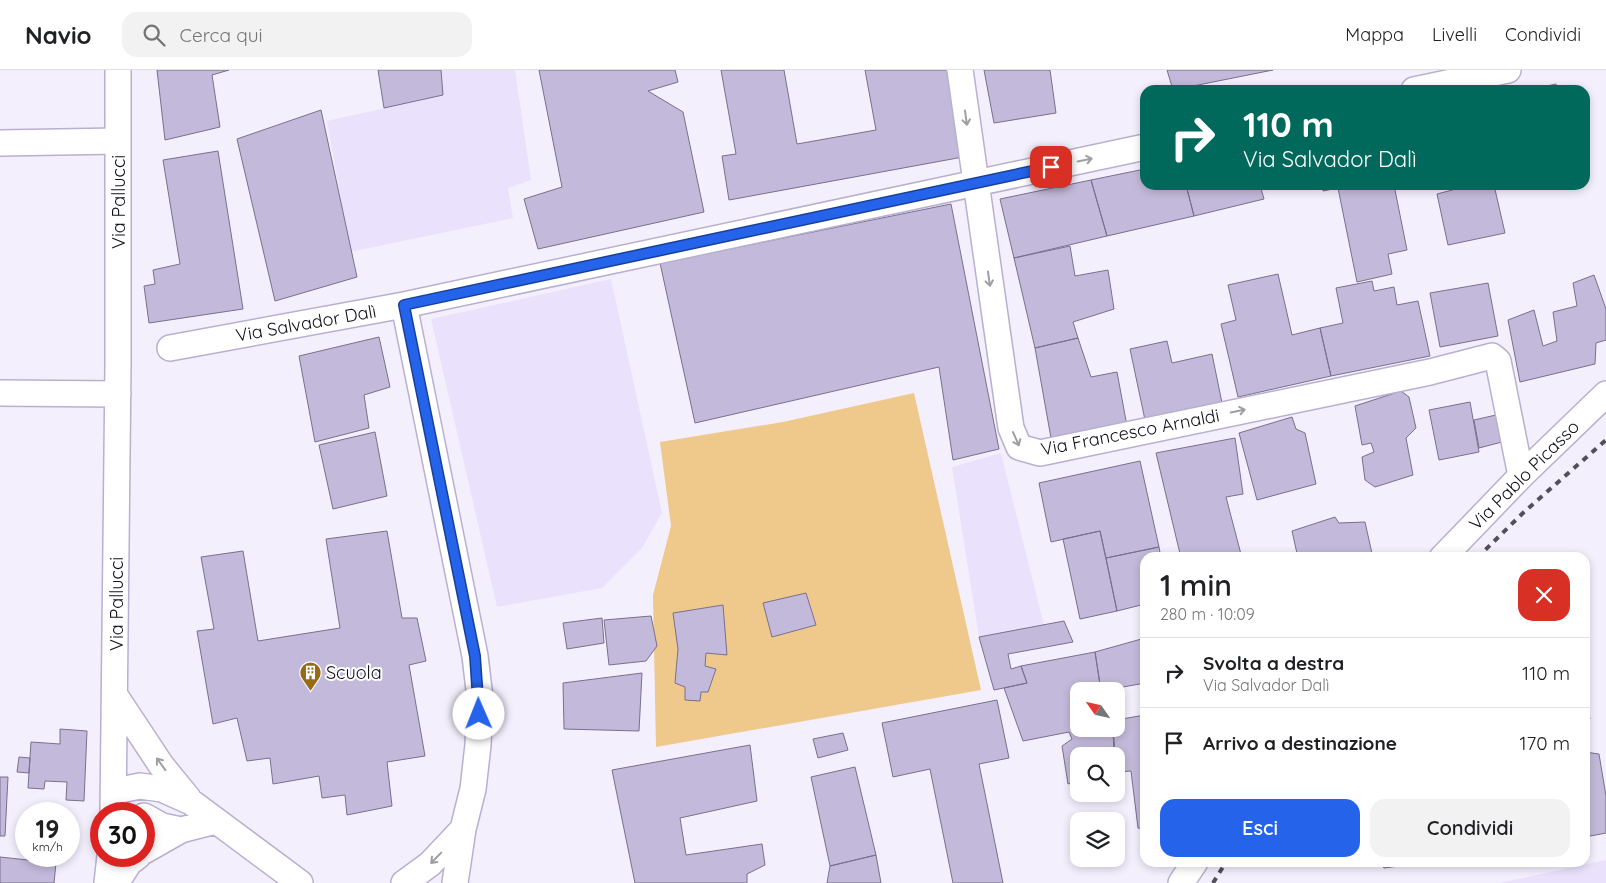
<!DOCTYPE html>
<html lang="it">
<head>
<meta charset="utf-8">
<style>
  :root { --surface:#fff; --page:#f2f2f2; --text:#202124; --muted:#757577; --line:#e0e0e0; --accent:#2563eb }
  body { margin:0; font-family:Quicksand,sans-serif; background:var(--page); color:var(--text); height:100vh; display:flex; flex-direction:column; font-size:19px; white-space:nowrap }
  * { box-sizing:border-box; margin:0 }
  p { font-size:16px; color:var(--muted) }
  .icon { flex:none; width:28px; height:28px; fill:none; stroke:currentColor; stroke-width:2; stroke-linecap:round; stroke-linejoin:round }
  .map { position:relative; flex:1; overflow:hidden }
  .sheet { position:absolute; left:1140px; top:482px; width:450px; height:315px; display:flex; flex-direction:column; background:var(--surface); border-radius:15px; box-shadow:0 2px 8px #0003 }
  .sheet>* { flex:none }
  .hud { position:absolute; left:1140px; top:15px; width:450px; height:105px; border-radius:15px; box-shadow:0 2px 8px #0003; background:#00695c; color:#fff; overflow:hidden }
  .needle { width:32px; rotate:304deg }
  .buttons { position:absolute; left:1070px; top:612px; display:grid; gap:10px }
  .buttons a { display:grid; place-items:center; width:55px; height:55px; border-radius:10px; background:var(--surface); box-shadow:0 2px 8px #0003; font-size:25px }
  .speed { position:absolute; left:15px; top:732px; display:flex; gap:10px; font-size:25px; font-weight:700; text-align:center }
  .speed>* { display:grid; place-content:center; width:65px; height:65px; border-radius:50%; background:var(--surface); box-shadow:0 2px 8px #0003; line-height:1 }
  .speed small { font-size:12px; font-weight:400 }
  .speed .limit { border:8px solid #d22; background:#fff; color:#111 }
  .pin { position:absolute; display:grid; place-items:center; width:42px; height:42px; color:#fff; margin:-21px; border-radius:10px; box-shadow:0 2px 8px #0006 }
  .me { position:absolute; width:55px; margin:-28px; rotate:359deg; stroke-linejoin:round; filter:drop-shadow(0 0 4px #0008) }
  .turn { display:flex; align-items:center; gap:18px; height:105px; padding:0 20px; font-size:22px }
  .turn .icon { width:65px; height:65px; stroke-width:2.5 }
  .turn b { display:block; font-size:35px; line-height:42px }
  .round { display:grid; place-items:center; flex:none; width:52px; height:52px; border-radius:15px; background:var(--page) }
  .headline { display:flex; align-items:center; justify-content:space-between; height:85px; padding:0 20px }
  h1 { font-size:30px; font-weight:600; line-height:38px }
  .action { display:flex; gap:10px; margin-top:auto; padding:10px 20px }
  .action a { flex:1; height:58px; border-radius:15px; background:var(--accent); color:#fff; font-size:20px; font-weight:600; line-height:58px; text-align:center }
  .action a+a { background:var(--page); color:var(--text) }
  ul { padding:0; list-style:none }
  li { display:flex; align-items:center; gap:15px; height:70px; padding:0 20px; border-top:1px solid var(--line) }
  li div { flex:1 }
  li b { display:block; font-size:19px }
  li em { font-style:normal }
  header { display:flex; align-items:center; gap:30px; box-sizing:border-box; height:70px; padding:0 25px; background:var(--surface); border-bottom:1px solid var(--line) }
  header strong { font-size:24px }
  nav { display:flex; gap:28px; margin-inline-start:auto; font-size:18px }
  .search { width:350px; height:45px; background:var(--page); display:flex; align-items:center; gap:12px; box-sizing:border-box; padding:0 18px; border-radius:15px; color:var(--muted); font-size:19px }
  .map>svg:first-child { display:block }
  .built { fill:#eae2fc }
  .green { fill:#efc88c }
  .building { fill:#c3b9da; stroke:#796f8e }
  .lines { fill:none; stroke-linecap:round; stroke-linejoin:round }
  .minor-casing { stroke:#b9afd0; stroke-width:28 }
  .minor { stroke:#fff; stroke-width:25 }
  .rail { stroke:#524e5a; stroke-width:4; stroke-dasharray:6 6; stroke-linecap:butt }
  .oneway { stroke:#9f9ea2 }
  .route-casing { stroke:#184099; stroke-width:12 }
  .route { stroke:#2563eb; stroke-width:9 }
  .labels { text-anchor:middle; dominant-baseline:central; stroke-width:4; stroke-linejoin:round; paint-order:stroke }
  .street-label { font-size:18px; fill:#100c17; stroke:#fff }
  .poi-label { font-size:18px; fill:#100c17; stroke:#fff; text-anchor:start }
</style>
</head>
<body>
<header>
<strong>Navio</strong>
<div class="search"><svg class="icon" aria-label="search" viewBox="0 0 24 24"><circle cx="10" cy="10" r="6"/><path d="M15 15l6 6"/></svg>Cerca qui</div>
<nav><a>Mappa</a><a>Livelli</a><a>Condividi</a></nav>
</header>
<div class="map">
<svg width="1606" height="813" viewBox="0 0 1606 813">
  <rect width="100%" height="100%" fill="#f4effd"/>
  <path class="built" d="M 441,0 L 515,0 L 531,110 L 508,118 L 513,148 L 350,182 L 327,51 L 443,25 Z
    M 611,209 L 662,443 L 642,478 L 602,518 L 497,537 L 431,249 Z
    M 1001,383 L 1044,555 L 979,567 L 952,397 Z
    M 1606,790 L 1606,813 L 1499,813 Z"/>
  <path class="green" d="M 914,323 L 981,620 L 656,677 L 653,525 L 671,456 L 660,372 L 783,352 Z"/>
  <path class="building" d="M 157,0 L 229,0 L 212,5 L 220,57 L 165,70 Z
    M 378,0 L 441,0 L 443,25 L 384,38 Z
    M 539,0 L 675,0 L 678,12 L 648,21 L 683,42 L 704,142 L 538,179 L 524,129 L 562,117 Z
    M 721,0 L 784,0 L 797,74 L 876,60 L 865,0 L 948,0 L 963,87 L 729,130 L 722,86 L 736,84 Z
    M 984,0 L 1050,0 L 1056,43 L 994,53 Z
    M 1167,0 L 1273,0 L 1173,20 Z
    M 1556,14 L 1558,20 L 1528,20 Z
    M 321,40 L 357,207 L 275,231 L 237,69 Z
    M 218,81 L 243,239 L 149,253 L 144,216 L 155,214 L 153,200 L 180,194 L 163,90 Z
    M 1145,99 L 1145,115 L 1186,115 L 1194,146 L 1107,166 L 1091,110 Z
    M 1091,110 L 1107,166 L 1014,188 L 1000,129 Z
    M 1186,115 L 1260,115 L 1264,129 L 1194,146 Z
    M 1322,115 L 1394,115 L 1407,180 L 1388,184 L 1392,204 L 1357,212 L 1338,118 L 1323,121 Z
    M 1455,115 L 1494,115 L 1505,163 L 1448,175 L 1437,124 L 1456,119 Z
    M 951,134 L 999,379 L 953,390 L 939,297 L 695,353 L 660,193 Z
    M 1070,176 L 1075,206 L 1108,200 L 1114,239 L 1073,252 L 1078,268 L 1035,278 L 1014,188 Z
    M 1278,204 L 1292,265 L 1320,258 L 1331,306 L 1238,327 L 1221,254 L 1236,250 L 1228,215 Z
    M 1594,205 L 1606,239 L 1606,270 L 1596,273 L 1595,294 L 1520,312 L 1508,250 L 1534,240 L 1543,276 L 1557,271 L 1553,242 L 1577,236 L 1573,213 Z
    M 1372,211 L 1374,221 L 1394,217 L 1397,235 L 1418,231 L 1430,286 L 1331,306 L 1320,258 L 1343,253 L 1336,218 Z
    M 1488,213 L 1498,266 L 1440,277 L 1430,223 Z
    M 379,267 L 390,317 L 364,325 L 369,358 L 315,372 L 299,286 Z
    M 1078,268 L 1091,307 L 1117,302 L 1127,356 L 1051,368 L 1035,278 Z
    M 1167,271 L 1172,293 L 1212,284 L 1222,333 L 1145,350 L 1130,279 Z
    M 1401,321 L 1409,327 L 1416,358 L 1406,368 L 1413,405 L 1375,417 L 1365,410 L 1362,387 L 1374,382 L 1371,373 L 1362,375 L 1355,336 Z
    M 1470,332 L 1479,382 L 1439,390 L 1429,340 Z
    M 1496,345 L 1502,372 L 1479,378 L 1474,350 Z
    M 1292,347 L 1296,359 L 1305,363 L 1316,414 L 1257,430 L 1239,363 Z
    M 375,362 L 387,426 L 333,439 L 319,375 Z
    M 1235,368 L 1243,424 L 1226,427 L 1242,488 L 1181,488 L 1156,383 Z
    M 1140,391 L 1159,477 L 1106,488 L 1100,461 L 1051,472 L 1039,413 Z
    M 1335,447 L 1339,453 L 1365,452 L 1373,488 L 1298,488 L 1292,461 Z
    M 387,461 L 402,548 L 417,548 L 426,591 L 409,595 L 425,686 L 387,692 L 392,736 L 347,745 L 345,725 L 322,728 L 319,706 L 273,714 L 270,688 L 247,691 L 237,648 L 213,654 L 197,561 L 214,559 L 201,487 L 243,481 L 258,571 L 340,558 L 326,469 Z
    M 1100,461 L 1117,541 L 1080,549 L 1063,469 Z
    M 1159,477 L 1161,488 L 1145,488 L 1145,534 L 1117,541 L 1106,488 Z
    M 806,523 L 816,555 L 772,567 L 763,533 Z
    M 723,535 L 727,585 L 706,583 L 705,596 L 716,599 L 708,622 L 701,622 L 700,631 L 685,630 L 685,617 L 675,613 L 678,579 L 673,543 Z
    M 651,546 L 657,576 L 646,591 L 609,595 L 604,550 Z
    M 602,548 L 604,573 L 567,579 L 563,553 Z
    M 1064,551 L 1073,572 L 1008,584 L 1011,599 L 1021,596 L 1027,613 L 994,620 L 979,567 Z
    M 1145,568 L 1145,613 L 1101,621 L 1095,582 Z
    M 1095,582 L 1101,621 L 1079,621 L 1079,659 L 1113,659 L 1114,686 L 1079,686 L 1079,711 L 1068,714 L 1062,676 L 1072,669 L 1069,662 L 1023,671 L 1004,618 L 1027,613 L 1021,596 Z
    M 642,603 L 639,661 L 564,659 L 563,613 Z
    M 1585,628 L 1590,649 L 1585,650 Z
    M 997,630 L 1009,688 L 979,694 L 1003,813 L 953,813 L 930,699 L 893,707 L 882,653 Z
    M 1145,645 L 1145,759 L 1144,759 L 1138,758 L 1131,701 L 1117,702 L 1113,659 L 1116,659 L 1116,650 Z
    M 60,659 L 87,661 L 84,731 L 66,730 L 67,712 L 45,711 L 44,719 L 28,718 L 31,672 L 60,674 Z
    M 843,663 L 848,680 L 818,688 L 813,669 Z
    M 750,675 L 757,731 L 680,748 L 686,785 L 762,774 L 765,795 L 747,804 L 747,813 L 635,813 L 612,700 Z
    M 1585,682 L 1599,684 L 1606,726 L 1606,763 L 1585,767 Z
    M 19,687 L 30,688 L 29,703 L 17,702 Z
    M 855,697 L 876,785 L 830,796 L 811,707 Z
    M 0,707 L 8,707 L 5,766 L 0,766 Z
    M 876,785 L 881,813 L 827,813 L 830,796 Z
    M 0,787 L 56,793 L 54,813 L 0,813 Z
    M 1380,792 L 1429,792 L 1384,798 Z"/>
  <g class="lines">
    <defs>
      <path id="minor" d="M 960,0 L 1011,358 L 1019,377 L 1040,383 L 1430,302 L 1492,286 L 1498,291 L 1521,406
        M 1414,20 L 1508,0
        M 0,73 L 118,71
        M 404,235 L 475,586 L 480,628 L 478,675 L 473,719 L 463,759 L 455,813
        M 170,278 L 404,235 L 1145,77
        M 0,323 L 118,324
        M 1442,488 L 1521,406 L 1606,324
        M 116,627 L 161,695 L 188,728
        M 115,721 L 140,716 L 162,719 L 191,732 L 300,813
        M 113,744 L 118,295 L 118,0
        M 144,746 L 162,756 L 181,760
        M 144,781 L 181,760 L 216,751
        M 107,813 L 110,786
        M 116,813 L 129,793 L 138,786
        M 404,813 L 430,794 L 463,759
        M 1181,813 L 1195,792"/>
    </defs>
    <use href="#minor" class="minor-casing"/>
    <use href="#minor" class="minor"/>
    <path class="rail" d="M 1477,488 L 1524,442 L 1606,370
      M 1213,813 L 1226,792"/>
  </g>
  <defs><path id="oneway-shaft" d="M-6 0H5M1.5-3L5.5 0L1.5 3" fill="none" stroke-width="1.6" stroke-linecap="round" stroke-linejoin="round" transform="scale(1.25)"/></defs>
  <g class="oneway">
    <use href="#oneway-shaft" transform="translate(966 48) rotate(82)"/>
    <use href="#oneway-shaft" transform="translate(1085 90) rotate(-12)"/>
    <use href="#oneway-shaft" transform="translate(989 209) rotate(82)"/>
    <use href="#oneway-shaft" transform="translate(1238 341) rotate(-12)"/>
    <use href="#oneway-shaft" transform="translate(1016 369) rotate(66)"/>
    <use href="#oneway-shaft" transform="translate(161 694) rotate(-126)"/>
    <use href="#oneway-shaft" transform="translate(436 788) rotate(134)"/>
  </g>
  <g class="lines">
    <defs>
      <path id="route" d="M 479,644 L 475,586 L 404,235 L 1051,97"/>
    </defs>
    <use href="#route" class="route-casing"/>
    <use href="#route" class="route"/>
  </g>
  <defs>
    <symbol id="building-pin" viewBox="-11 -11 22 30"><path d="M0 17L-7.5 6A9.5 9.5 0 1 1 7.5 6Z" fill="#966a17" stroke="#fff"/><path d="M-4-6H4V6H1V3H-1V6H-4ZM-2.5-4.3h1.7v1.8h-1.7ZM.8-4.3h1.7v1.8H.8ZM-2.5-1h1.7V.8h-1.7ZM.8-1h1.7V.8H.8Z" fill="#fff"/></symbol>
  </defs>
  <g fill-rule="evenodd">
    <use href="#building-pin" x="298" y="590" width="25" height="34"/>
  </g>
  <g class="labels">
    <g class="street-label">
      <text transform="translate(118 132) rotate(-90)">Via Pallucci</text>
      <text transform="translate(306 253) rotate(-10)">Via Salvador Dalì</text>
      <text transform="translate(1130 362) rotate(-11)">Via Francesco Arnaldi</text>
      <text transform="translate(1524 405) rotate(-45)">Via Pablo Picasso</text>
      <text transform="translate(116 534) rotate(-90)">Via Pallucci</text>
    </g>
    <g class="poi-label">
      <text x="326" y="602">Scuola</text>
    </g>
  </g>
</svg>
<div class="buttons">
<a><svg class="needle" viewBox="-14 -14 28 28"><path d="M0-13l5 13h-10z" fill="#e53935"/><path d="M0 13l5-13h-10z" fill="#757577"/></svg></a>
<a><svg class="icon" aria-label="search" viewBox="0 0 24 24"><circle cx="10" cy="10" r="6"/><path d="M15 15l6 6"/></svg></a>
<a><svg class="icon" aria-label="layers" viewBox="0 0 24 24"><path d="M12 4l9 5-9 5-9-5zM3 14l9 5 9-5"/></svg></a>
</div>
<div class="speed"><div>19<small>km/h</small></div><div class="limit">30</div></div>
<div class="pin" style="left:1051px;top:97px;background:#d93025"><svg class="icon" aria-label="arrive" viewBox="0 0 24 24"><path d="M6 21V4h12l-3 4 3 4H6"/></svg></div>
<svg class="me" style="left:479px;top:644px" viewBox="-20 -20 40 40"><circle r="19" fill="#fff"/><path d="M0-13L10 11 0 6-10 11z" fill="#2563eb"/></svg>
<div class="hud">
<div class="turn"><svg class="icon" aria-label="right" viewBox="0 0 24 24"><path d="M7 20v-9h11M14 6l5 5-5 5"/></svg><div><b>110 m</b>Via Salvador Dalì</div></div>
</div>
<section class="sheet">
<div class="headline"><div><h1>1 min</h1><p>280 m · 10:09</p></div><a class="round" style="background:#d93025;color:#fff"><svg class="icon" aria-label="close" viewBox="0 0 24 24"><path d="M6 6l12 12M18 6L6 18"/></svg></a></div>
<ul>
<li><svg class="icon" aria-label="right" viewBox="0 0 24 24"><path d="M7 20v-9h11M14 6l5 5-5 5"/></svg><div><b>Svolta a destra</b><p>Via Salvador Dalì</p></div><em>110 m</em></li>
<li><svg class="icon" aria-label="arrive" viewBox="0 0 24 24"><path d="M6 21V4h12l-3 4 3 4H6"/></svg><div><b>Arrivo a destinazione</b></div><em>170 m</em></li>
</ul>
<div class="action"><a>Esci</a><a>Condividi</a></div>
</section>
</div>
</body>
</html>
